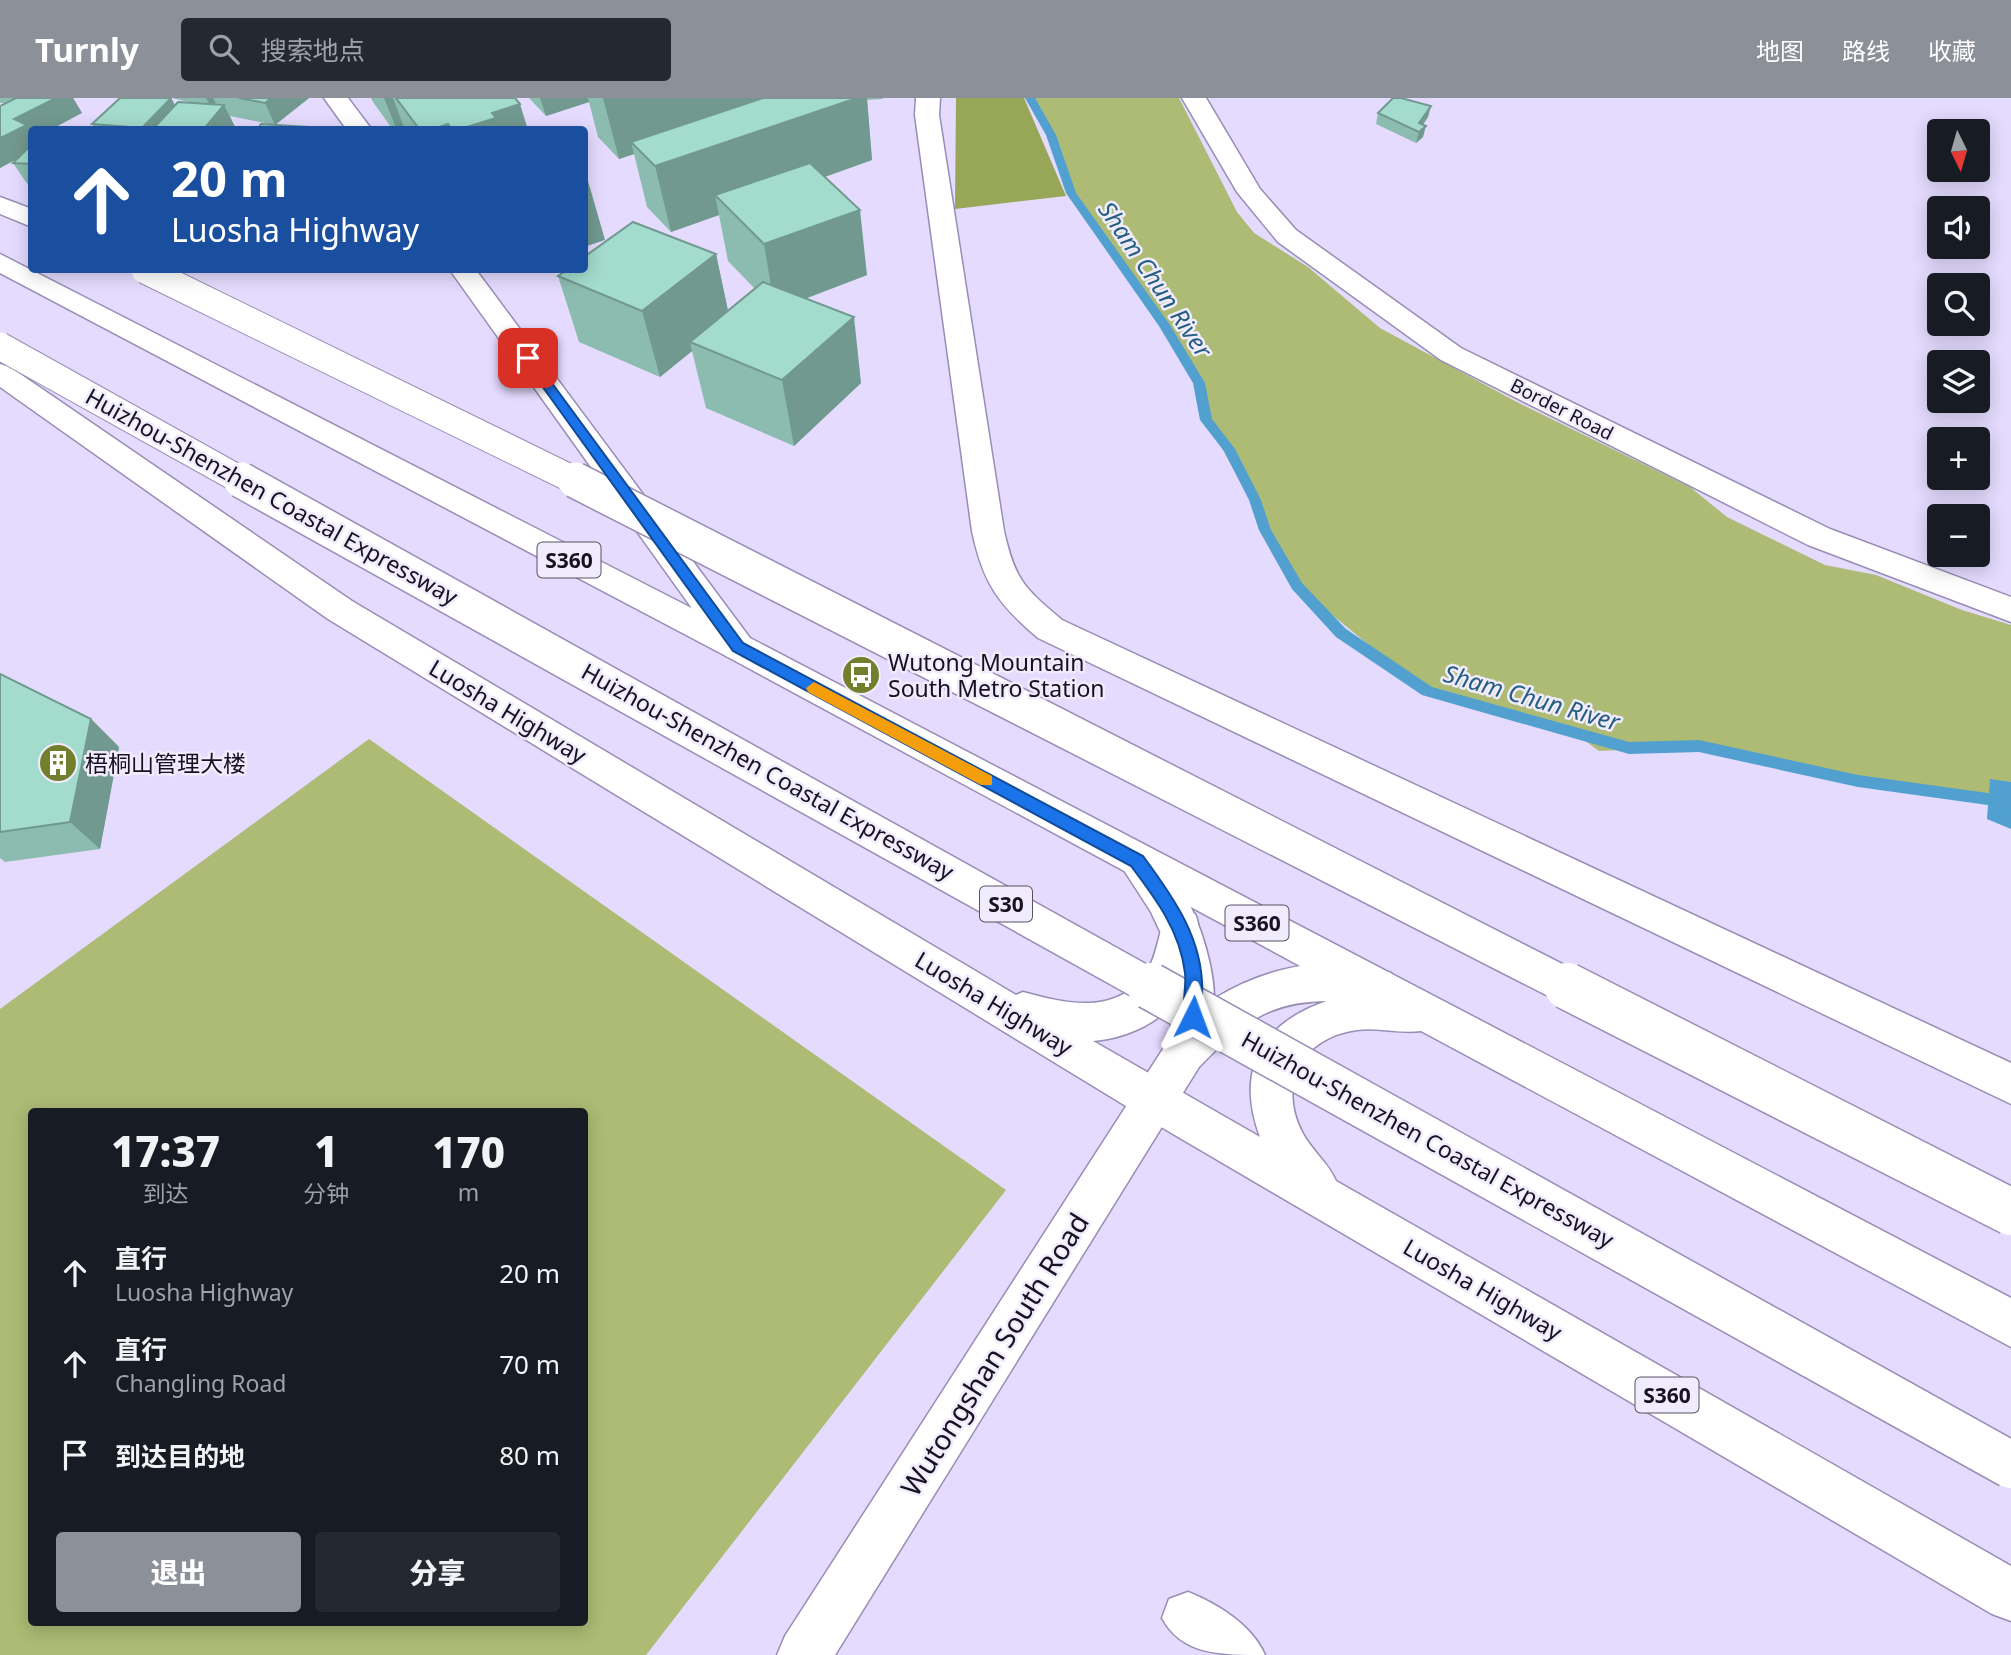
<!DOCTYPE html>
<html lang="zh">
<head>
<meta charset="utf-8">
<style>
  :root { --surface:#171b24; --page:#242831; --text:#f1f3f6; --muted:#9ea1a6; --accent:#8c9099 }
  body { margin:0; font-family:"Noto Sans","Noto Sans SC",sans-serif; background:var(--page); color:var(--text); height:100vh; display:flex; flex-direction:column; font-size:26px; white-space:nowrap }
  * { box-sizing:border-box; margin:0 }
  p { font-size:23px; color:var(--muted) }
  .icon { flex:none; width:38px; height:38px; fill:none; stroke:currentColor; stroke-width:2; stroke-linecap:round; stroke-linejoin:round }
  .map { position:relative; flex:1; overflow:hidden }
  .sheet { position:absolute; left:28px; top:1010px; width:560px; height:518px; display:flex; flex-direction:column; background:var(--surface); border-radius:7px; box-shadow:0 4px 18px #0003 }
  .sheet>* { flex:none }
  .hud { position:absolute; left:28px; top:28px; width:560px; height:147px; border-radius:7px; box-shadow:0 4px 18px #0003; background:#1a4fa0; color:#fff; overflow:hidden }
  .needle { width:46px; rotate:175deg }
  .controls { position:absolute; left:1927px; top:21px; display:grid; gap:14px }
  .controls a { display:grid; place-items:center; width:63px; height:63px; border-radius:7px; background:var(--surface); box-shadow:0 4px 18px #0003; font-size:35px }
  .pin { position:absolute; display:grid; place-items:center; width:60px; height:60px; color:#fff; margin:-30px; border-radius:14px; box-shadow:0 4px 10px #0006 }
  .me { position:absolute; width:77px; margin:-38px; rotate:3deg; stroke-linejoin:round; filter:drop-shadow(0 0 5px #0008) }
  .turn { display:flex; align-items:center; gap:24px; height:147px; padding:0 28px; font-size:32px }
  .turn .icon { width:91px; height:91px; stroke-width:2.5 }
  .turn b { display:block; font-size:49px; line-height:60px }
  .eta { display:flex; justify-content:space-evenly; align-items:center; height:119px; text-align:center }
  .eta b { font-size:42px; font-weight:800; line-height:49px }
  .cta { display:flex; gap:14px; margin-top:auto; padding:14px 28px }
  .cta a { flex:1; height:80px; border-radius:7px; background:var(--accent); color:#fff; font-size:28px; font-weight:800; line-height:80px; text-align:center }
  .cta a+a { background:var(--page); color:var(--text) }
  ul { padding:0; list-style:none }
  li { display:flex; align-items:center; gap:21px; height:91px; padding:0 28px }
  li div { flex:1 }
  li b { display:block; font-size:26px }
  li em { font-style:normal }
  header { display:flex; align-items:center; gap:42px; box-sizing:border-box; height:98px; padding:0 35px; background:var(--accent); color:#fff }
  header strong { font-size:33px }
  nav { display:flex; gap:38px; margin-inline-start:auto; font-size:24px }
  .search { width:490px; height:63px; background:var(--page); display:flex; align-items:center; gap:18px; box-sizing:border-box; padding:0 24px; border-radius:7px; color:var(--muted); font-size:26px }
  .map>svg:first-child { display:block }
  .green { fill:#adbb74; fill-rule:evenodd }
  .forest { fill:#98a658 }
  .water { fill:#51a0d0 }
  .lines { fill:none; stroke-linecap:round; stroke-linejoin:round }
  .stream { fill:#51a0d0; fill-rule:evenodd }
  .minor-casing { stroke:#988db5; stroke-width:3 }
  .major-casing { stroke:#988db5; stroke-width:3 }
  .highway-casing { stroke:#988db5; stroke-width:3 }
  .minor { fill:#fff; fill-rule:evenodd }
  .major { fill:#fff; fill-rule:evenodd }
  .highway { fill:#fff; fill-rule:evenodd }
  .highway-bridge-far2-casing { stroke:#988db5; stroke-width:29; stroke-linecap:butt }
  .highway-bridge-far1-casing { stroke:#988db5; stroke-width:38; stroke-linecap:butt }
  .highway-bridge-casing { stroke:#988db5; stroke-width:49; stroke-linecap:butt }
  .highway-bridge-far2 { stroke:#fff; stroke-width:27 }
  .highway-bridge-far1 { stroke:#fff; stroke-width:35 }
  .highway-bridge { stroke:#fff; stroke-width:46 }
  .wall { fill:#8cbcb0 }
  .shaded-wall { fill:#729990; fill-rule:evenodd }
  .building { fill:#a3dbcd; stroke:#729990; stroke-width:2 }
  .route { fill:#1a73e8; stroke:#114b97; stroke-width:2 }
  .slow { fill:#f59e0b }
  .labels { text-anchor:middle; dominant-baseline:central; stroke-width:5; stroke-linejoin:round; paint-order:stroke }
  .far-street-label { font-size:19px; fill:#161220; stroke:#f0ebfd }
  .shield { fill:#f0ebfd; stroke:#575362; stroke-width:2 }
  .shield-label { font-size:21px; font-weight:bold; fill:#161220 }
  .street-label { font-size:23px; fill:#161220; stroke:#f0ebfd }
  .poi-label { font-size:23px; fill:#161220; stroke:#f0ebfd; text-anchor:start }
  .water-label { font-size:24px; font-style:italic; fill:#245e7f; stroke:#f0ebfd }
  .near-street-label { font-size:28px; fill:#161220; stroke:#f0ebfd }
</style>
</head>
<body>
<header>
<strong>Turnly</strong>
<div class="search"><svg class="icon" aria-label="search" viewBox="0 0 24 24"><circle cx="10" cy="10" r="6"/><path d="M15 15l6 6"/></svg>搜索地点</div>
<nav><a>地图</a><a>路线</a><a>收藏</a></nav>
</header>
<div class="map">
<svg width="2011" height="1557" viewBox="0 0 2011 1557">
  <rect width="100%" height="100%" fill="#e4dbfe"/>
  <path class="green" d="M 1032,0 L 1179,0 L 1237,114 L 1254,135 L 1308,169 L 1380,230 L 1515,303 L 1690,389 L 1727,419 L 1825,467 L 1876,477 L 1962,512 L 2011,527 L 2011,684 L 1995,702 L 1858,683 L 1700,648 L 1599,653 L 1573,634 L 1419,588 L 1297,488 L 1205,319 L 1194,279 L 1071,95 L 1055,50 Z
    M 369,641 L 1006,1092 L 646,1557 L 0,1557 L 0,911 ZM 32,1013 L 584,1013 L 584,1524 L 32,1524 Z"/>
  <path class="forest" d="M 956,0 L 1024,0 L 1066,98 L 955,111 Z"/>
  <path class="water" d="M 1990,681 L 2011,684 L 2011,731 L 1987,721 Z"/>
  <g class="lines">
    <path class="stream" d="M 1025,0 L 1035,0 L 1056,37 L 1076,95 L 1170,227 L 1205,285 L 1212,321 L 1235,351 L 1261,402 L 1271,432 L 1302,485 L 1346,531 L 1432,589 L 1629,644 L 1699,642 L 1858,677 L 1995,696 L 2011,701 L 2011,713 L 1995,708 L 1858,689 L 1699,654 L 1629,656 L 1422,597 L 1336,539 L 1292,491 L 1259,432 L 1249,402 L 1224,353 L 1200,322 L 1193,285 L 1159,228 L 1066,95 L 1046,37 Z"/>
    <defs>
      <path id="minor" d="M 324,0 L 348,0 L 372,32 L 347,32 Z
        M 916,0 L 940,0 L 939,17 L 1004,433 C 1015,482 1024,490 1062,522 L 2011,965 L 2011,1006 L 1038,540 C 998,506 983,485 972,433 L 915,17 Z
        M 1182,0 L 1206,0 L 1260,91 L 1296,132 L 1461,250 L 1830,431 L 2011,499 L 2011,524 L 1808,447 L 1441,262 L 1278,144 L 1237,94 Z
        M 450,172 L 476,172 L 750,540 L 755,549 L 750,558 L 738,562 L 726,558 Z
        M 1137,747 C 1182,762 1215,857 1214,901 C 1265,869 1333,854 1391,875 L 1397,888 L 1391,901 C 1372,908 1354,904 1333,903 C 1269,902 1242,925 1199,969 L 835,1557 L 777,1557 L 785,1538 L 1170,940 L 1174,888 L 1165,844 L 1151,814 L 1118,763 L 1123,752 Z
        M 1188,1494 C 1218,1506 1252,1527 1265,1557 C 1220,1557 1182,1557 1162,1520 L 1169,1501 Z"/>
      <path id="major" d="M 0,156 L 750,540 L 2011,1200 L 2011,1249 L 1421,933 C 1400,936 1378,929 1357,932 C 1303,939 1277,985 1302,1034 C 1311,1052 1328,1064 1336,1083 L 2011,1468 L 2011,1523 L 1992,1516 L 1139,1016 L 328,521 L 0,289 L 0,266 L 10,269 L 352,503 L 1016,897 L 1023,894 C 1067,906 1118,918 1147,873 C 1158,856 1158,834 1167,816 L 1181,811 L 1195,816 C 1208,844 1182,900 1159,919 C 1140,933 1116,941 1093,943 L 1260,1039 C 1230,957 1276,913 1352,896 L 726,558 L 0,175 Z"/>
      <path id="highway" d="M 0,99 L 32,111 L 32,129 L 0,116 Z"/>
    </defs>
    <use href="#minor" class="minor-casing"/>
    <use href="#major" class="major-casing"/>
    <use href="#highway" class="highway-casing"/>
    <use href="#minor" class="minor"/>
    <use href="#major" class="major"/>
    <use href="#highway" class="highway"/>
    <defs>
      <path id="highway-bridge-far2" d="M 145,172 L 578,384
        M 0,248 L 244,384"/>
      <path id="highway-bridge-far1" d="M 241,382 L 1153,890
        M 575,382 L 1571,890"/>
      <path id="highway-bridge" d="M 1150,888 L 2011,1367
        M 1567,888 L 2011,1114"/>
    </defs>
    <use href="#highway-bridge-far2" class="highway-bridge-far2-casing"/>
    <use href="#highway-bridge-far1" class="highway-bridge-far1-casing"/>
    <use href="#highway-bridge" class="highway-bridge-casing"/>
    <use href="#highway-bridge-far2" class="highway-bridge-far2"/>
    <use href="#highway-bridge-far1" class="highway-bridge-far1"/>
    <use href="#highway-bridge" class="highway-bridge"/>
  </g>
  <path class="wall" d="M 0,0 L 73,0 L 82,15 L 32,32 L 32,87 L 28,87 L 13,65 L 17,61 L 0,70 L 0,8 L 5,5 L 0,5 Z
    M 171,0 L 175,7 L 197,6 L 172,0 L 309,0 L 275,27 L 230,18 L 235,29 L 234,32 L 96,32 L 92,26 Z
    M 371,0 L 515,0 L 528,32 L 393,32 L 373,4 Z
    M 529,0 L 884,0 L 882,1 L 867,2 L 872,62 L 825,79 L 867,177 L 805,201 L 861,285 L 794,348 L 706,310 L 692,253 L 660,279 L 579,244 L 558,178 L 716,156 L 728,213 L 755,191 L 728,163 L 719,117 L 671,134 L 647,109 L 634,56 L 619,61 L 598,39 L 589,4 L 546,18 Z
    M 1378,15 L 1428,19 L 1423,27 L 1423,39 L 1416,45 L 1376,26 Z
    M 0,576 L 91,621 L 119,649 L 100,751 L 5,764 L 0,760 Z"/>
  <path class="shaded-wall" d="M 56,0 L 73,0 L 82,15 L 50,32 L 32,32 L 32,53 L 0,70 L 0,40 L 14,21 Z
    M 171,0 L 183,22 L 174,32 L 143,32 L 142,30 Z
    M 206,0 L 213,0 L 216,5 L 210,8 Z
    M 271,0 L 309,0 L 275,27 L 265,5 Z
    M 384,0 L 393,0 L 405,32 L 397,32 Z
    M 421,0 L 487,0 L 492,15 L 520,6 L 528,32 L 452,32 L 448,26 L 450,32 L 431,32 L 433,31 ZM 492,16 L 494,20 L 469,28 L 467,24 Z
    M 540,0 L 588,0 L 589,4 L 546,18 Z
    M 603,0 L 804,0 L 631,44 L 634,56 L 619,61 Z
    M 857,0 L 867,0 L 872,62 L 731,112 L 715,97 L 719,117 L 671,134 L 655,68 Z
    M 224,7 L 235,29 L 234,32 L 203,32 Z
    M 1431,8 L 1428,19 L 1418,33 L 1419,25 Z
    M 1426,28 L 1423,39 L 1416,45 L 1419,34 Z
    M 584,76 L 586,76 L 605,142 L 584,149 Z
    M 860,112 L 867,177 L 775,212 L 764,146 Z
    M 716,156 L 730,222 L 690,244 L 692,253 L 660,279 L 642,213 Z
    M 854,219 L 861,285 L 794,348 L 782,282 Z
    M 91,621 L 119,649 L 100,751 L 70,724 Z"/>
  <path class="building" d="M 16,0 L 56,0 L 14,21 L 27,27 L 0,40 L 0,8 Z
    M 120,0 L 171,0 L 142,30 L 92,26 Z
    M 239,0 L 271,0 L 265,5 Z
    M 396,0 L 515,0 L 520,6 L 492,15 L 496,20 L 457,32 L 452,32 L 448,26 L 431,32 L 420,32 Z
    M 763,0 L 857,0 L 655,68 L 631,44 Z
    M 1393,0 L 1401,0 L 1431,8 L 1419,25 L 1426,28 L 1419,34 L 1378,15 Z
    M 178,4 L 224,7 L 203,32 L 152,32 Z
    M 261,26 L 327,30 L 325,32 L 257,32 Z
    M 32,46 L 32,66 L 13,65 Z
    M 810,65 L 860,112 L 764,146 L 715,97 Z
    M 633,124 L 716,156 L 642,213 L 558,178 L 567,172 L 584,172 L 584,159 Z
    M 763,184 L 854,219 L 782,282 L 690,244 Z
    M 0,576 L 91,621 L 70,724 L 0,734 Z"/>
  <path class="route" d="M 524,258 L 532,258 L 743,545 L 1143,758 C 1174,800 1205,843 1202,898 C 1202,907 1203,916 1199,925 L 1187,925 C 1180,911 1187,891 1185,875 C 1180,833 1156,801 1131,768 L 733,553 L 524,263 Z"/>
  <path class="slow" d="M 814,584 L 992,678 L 992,687 L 981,687 L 808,594 L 806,590 Z"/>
  <defs>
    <symbol id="bus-disc" viewBox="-11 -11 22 22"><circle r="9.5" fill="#727f2c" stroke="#f0ebfd"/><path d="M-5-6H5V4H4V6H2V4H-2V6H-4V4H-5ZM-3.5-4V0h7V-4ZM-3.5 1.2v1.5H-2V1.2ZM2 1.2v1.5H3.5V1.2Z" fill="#fff"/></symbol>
    <symbol id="building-disc" viewBox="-11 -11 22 22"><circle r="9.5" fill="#727f2c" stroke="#f0ebfd"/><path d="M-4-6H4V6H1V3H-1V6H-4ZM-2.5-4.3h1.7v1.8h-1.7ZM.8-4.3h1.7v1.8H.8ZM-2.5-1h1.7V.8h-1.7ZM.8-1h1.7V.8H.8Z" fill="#fff"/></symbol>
  </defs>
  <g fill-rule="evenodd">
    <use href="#bus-disc" x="839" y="555" width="44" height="44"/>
    <use href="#building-disc" x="36" y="643" width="44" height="44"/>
  </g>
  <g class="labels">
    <g class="far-street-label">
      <text transform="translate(1562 311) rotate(27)">Border Road</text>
    </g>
    <g class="shield">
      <rect x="537.5" y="444.5" width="63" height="35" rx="5"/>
      <rect x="980" y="788.5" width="52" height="35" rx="5"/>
      <rect x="1225.5" y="807.5" width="63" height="35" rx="5"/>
      <rect x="1635.5" y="1279.5" width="63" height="35" rx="5"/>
    </g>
    <g class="shield-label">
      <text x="569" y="462">S360</text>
      <text x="1006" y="806">S30</text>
      <text x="1257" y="825">S360</text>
      <text x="1667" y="1297">S360</text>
    </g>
    <g class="street-label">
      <text transform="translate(272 398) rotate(29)">Huizhou-Shenzhen Coastal Expressway</text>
      <text transform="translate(508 613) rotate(31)">Luosha Highway</text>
      <text transform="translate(768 673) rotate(29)">Huizhou-Shenzhen Coastal Expressway</text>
      <text transform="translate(994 905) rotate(31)">Luosha Highway</text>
      <text transform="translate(1428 1041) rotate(29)">Huizhou-Shenzhen Coastal Expressway</text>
      <text transform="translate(1483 1191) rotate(30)">Luosha Highway</text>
    </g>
    <g class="poi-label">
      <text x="888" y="564">Wutong Mountain<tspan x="888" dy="26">South Metro Station</tspan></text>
      <text x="85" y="665">梧桐山管理大楼</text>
    </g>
    <g class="water-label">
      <text transform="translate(1156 181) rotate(56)">Sham Chun River</text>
      <text transform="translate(1532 599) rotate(16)">Sham Chun River</text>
    </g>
    <g class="near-street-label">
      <text transform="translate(994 1256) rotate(-58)">Wutongshan South Road</text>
    </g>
  </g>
</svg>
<div class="controls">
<a><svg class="needle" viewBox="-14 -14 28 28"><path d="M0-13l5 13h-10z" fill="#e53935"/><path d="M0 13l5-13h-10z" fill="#9ea1a6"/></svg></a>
<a><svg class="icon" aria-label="sound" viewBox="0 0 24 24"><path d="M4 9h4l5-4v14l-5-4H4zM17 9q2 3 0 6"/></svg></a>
<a><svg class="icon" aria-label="search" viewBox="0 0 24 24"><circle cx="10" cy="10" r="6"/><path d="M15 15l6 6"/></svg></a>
<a><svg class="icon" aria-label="layers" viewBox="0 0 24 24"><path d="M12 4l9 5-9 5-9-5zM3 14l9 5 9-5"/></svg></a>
<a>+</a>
<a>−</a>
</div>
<div class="pin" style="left:528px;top:260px;background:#d93025"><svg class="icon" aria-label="arrive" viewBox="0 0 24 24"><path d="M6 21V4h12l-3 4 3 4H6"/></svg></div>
<svg class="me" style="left:1193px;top:919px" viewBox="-20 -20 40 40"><path d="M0-17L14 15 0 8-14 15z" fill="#1a73e8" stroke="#fff" stroke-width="4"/></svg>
<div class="hud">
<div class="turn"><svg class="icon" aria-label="ahead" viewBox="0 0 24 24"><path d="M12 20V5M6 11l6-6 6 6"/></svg><div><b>20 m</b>Luosha Highway</div></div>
</div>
<section class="sheet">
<div class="eta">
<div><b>17:37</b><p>到达</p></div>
<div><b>1</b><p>分钟</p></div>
<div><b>170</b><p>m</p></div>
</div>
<ul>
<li><svg class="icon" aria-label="ahead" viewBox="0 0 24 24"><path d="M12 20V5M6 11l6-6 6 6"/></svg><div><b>直行</b><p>Luosha Highway</p></div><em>20 m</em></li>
<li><svg class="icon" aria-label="ahead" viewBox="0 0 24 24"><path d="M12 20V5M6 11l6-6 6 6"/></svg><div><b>直行</b><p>Changling Road</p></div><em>70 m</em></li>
<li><svg class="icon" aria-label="arrive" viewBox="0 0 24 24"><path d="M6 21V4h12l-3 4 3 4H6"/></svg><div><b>到达目的地</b></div><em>80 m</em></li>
</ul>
<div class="cta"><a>退出</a><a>分享</a></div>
</section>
</div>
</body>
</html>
